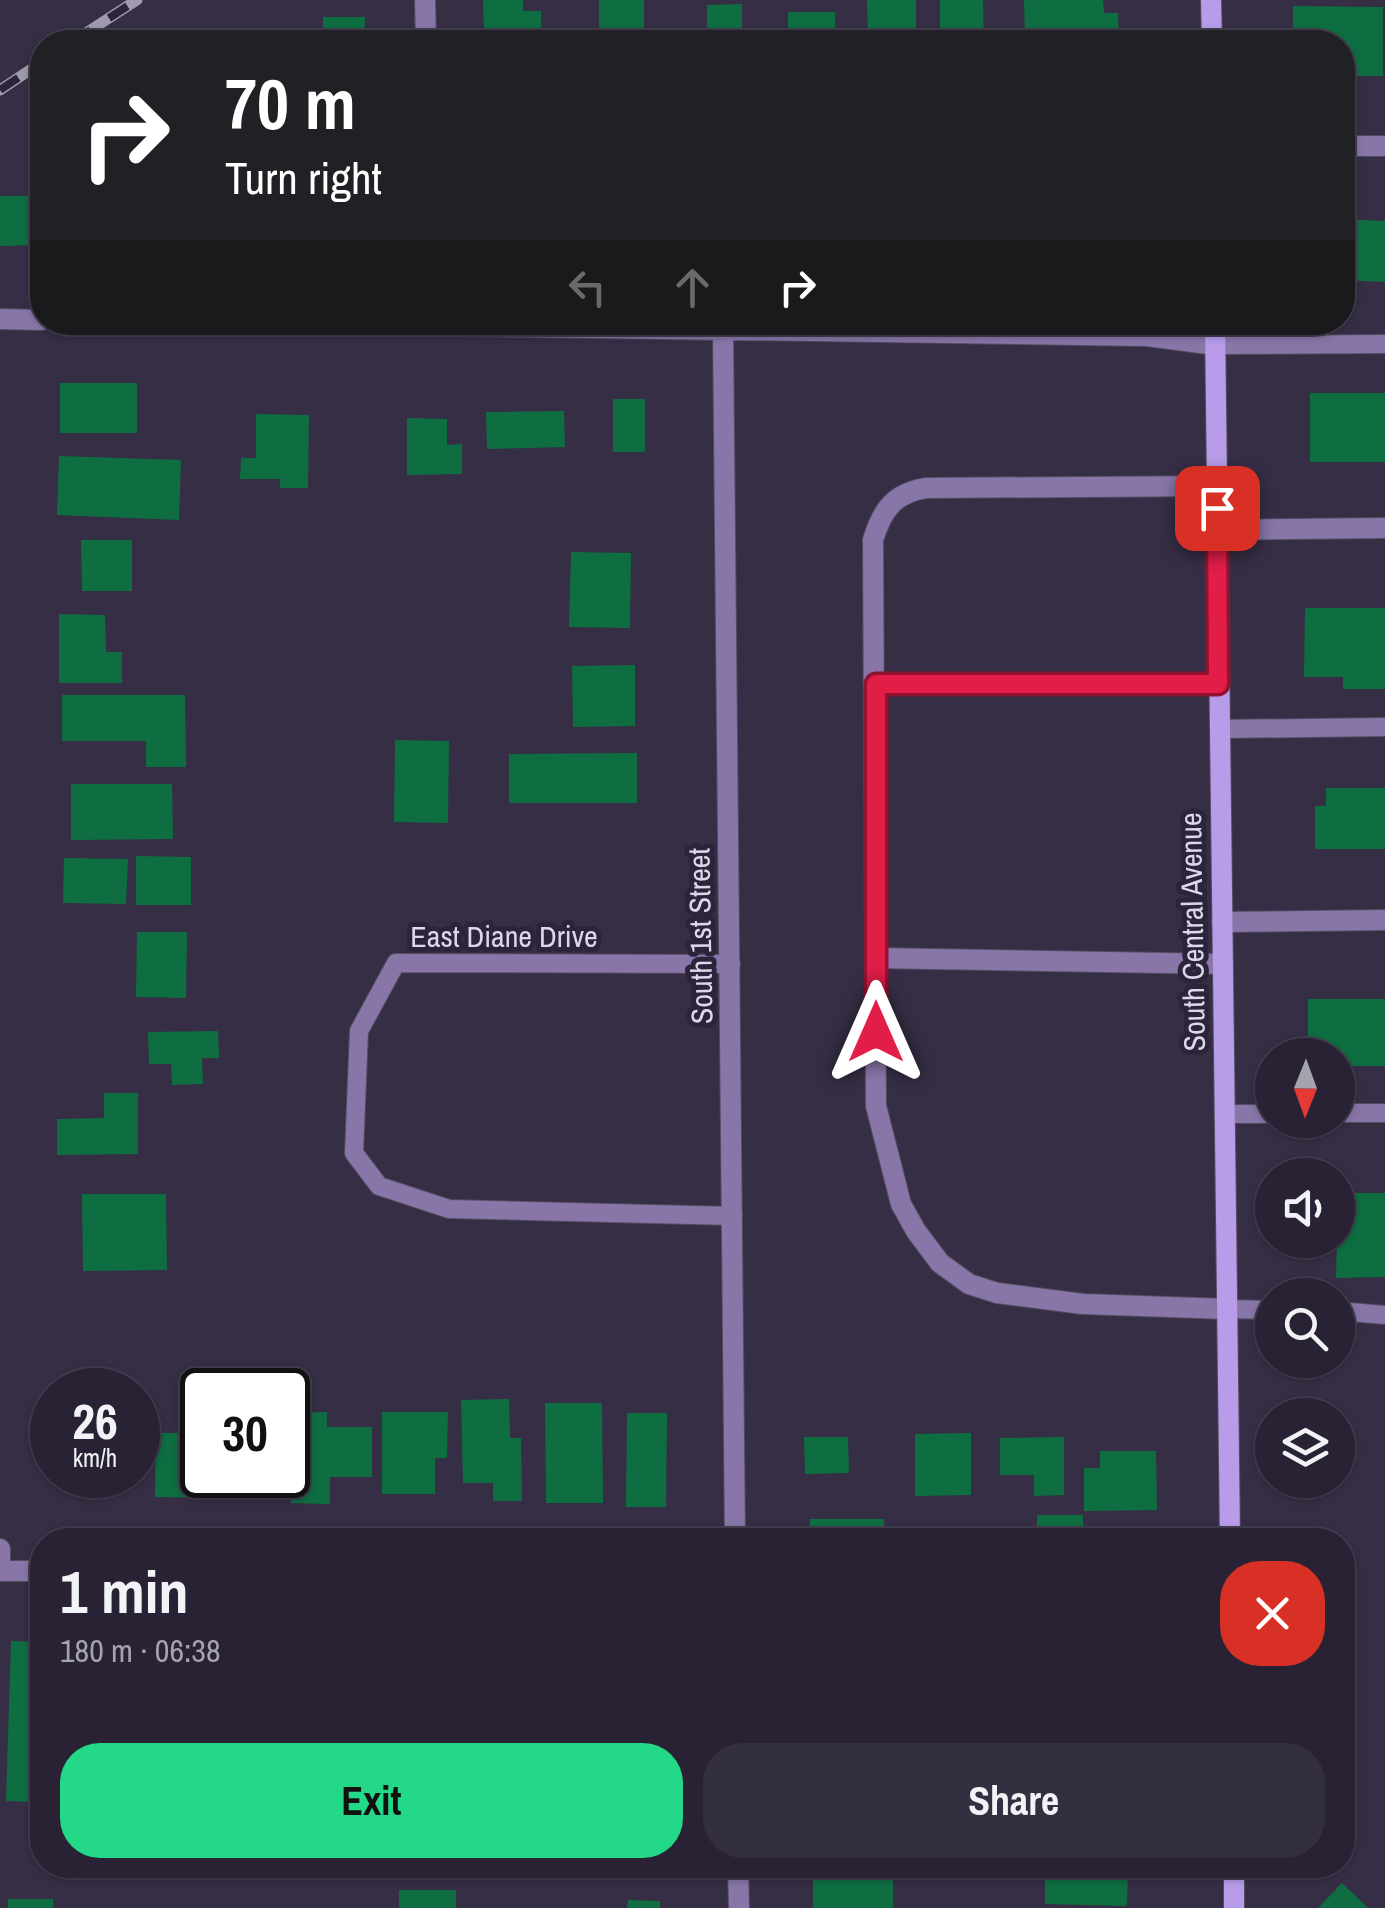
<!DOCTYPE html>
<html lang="en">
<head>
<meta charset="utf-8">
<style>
  :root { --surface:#282234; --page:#342f40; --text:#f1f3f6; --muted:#a5a4ac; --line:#443f4f; --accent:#23d886 }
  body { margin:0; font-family:"Archivo Narrow",sans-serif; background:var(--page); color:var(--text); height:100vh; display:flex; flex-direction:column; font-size:38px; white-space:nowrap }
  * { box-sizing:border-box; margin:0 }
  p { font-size:32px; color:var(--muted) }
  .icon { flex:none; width:55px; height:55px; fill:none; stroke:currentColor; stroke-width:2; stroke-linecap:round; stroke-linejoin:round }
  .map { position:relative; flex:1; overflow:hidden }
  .sheet { position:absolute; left:30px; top:1528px; width:1325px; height:350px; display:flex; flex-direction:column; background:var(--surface); border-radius:40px; box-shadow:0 2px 8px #0004,0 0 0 2px var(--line) }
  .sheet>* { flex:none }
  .top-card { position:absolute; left:30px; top:30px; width:1325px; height:305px; border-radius:40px; box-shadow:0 2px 8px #0004,0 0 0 2px var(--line); background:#202124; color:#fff; overflow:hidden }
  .needle { width:65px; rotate:181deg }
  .tools { position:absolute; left:1255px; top:1038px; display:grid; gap:20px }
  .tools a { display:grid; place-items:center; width:100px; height:100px; border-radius:50%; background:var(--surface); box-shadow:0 2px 8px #0004,0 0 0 2px var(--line); font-size:50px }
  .speed { position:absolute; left:30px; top:1368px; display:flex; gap:20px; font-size:50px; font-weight:700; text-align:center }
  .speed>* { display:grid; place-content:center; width:130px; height:130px; border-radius:50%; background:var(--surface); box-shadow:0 2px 8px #0004,0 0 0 2px var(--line); line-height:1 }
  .speed small { font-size:25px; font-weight:400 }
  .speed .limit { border:5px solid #111; border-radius:15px; background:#fff; color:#111 }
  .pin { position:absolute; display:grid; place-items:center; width:85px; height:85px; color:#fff; margin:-42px; border-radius:20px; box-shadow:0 5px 15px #0006 }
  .me { position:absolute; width:110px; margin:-55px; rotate:0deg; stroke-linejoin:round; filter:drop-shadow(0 0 8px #0008) }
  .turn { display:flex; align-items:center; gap:35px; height:210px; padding:0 30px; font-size:45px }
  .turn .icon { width:130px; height:130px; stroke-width:2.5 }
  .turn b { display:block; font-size:70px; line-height:85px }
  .lanes { display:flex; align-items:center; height:95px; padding:0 30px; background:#0003; justify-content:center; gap:50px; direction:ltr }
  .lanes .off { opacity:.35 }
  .round { display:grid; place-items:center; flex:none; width:105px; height:105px; border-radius:40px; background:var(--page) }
  .head { display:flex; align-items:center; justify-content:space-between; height:170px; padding:0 30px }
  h1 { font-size:60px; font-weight:700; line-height:75px }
  .primary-button { display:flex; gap:20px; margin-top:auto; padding:20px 30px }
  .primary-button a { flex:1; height:115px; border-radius:40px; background:var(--accent); color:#111; font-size:40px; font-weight:700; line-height:115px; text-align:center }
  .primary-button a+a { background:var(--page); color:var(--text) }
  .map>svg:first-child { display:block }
  .building { fill:#0e6e42 }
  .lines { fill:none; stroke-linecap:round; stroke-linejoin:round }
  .lane-casing { stroke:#544d62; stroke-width:20 }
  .street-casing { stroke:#544d62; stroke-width:22 }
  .secondary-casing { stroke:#544d62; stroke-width:22 }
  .lane { stroke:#8876a8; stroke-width:18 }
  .street { stroke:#8876a8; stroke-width:20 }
  .secondary { stroke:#b89cea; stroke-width:20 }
  .rail-casing { stroke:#9f9aac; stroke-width:11 }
  .rail { stroke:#2c243b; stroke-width:8; stroke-dasharray:22; stroke-linecap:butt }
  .route-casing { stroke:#92132f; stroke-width:25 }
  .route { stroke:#e11d48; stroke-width:18 }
  .labels { text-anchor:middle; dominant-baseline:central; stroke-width:10; stroke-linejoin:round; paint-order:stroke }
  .street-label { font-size:30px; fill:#dcd8e7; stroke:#2c243b }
</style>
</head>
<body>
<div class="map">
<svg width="1385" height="1908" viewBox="0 0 1385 1908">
  <rect width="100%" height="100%" fill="#362e45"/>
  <path class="building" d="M 483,0 L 523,0 L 523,11 L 541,11 L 541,30 L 484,32 Z
    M 599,0 L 644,0 L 644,42 L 599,42 Z
    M 867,0 L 916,0 L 916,42 L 868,42 Z
    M 940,0 L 983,0 L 984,42 L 940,42 Z
    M 1024,0 L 1103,0 L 1104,13 L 1118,13 L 1119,42 L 1025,42 Z
    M 742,4 L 742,28 L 768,28 L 768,42 L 707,42 L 707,5 Z
    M 1293,6 L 1383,7 L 1383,76 L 1342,76 L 1342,42 L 1293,42 Z
    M 788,12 L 835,12 L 835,42 L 788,42 Z
    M 323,17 L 365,17 L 364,42 L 323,42 Z
    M 0,196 L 42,196 L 42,245 L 0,246 Z
    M 1342,219 L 1385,221 L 1385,282 L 1342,280 Z
    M 60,383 L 137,383 L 137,433 L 60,433 Z
    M 1310,393 L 1385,393 L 1385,462 L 1310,462 Z
    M 613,399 L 645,399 L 645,452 L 613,452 Z
    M 564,411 L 565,447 L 487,449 L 486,412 Z
    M 256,414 L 309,415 L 308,488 L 280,488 L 280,479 L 240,479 L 241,458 L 256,458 Z
    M 407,418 L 447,419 L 447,445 L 462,444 L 462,474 L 407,475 Z
    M 59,456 L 181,460 L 179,520 L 57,515 Z
    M 81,540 L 132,540 L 132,591 L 82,591 Z
    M 571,552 L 631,553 L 630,628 L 569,627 Z
    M 1305,608 L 1385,608 L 1385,689 L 1343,689 L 1343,677 L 1304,677 Z
    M 59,614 L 105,615 L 106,652 L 122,652 L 122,683 L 59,683 Z
    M 635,665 L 635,726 L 573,727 L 572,666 Z
    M 62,695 L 185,695 L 186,767 L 146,767 L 146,741 L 62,741 Z
    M 395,740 L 449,741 L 448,823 L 394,822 Z
    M 637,753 L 637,803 L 509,803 L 509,754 Z
    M 71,784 L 172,784 L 173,839 L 71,840 Z
    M 1326,788 L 1385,788 L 1385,849 L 1315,849 L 1315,806 L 1326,806 Z
    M 136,856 L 191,857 L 191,905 L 136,905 Z
    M 64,858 L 128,859 L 126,904 L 63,903 Z
    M 137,932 L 187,932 L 186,998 L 136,997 Z
    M 1308,999 L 1385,999 L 1385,1066 L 1338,1066 L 1338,1055 L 1308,1055 Z
    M 218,1031 L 219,1058 L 202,1058 L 203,1084 L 172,1085 L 171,1064 L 149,1064 L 148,1032 Z
    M 104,1093 L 138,1093 L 138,1154 L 57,1155 L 57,1119 L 104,1118 Z
    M 1338,1193 L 1385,1193 L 1385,1277 L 1336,1278 Z
    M 82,1194 L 166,1194 L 167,1270 L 83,1271 Z
    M 509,1399 L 510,1438 L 521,1438 L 522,1501 L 493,1501 L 493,1483 L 463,1483 L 461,1400 Z
    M 545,1403 L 602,1403 L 603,1503 L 546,1503 Z
    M 327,1412 L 327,1427 L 372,1427 L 372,1477 L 330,1477 L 330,1504 L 291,1503 L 291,1413 Z
    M 382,1412 L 448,1412 L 447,1458 L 435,1458 L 435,1494 L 382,1494 Z
    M 627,1413 L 667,1413 L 666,1507 L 626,1507 Z
    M 156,1433 L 202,1433 L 203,1498 L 155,1497 Z
    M 971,1433 L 971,1495 L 915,1496 L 915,1434 Z
    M 804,1437 L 848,1437 L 849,1473 L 805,1474 Z
    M 1064,1437 L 1064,1495 L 1034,1496 L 1034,1475 L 1000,1475 L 1000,1438 Z
    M 1100,1451 L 1156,1451 L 1157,1510 L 1084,1511 L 1084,1468 L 1100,1468 Z
    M 65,1475 L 113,1475 L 113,1493 L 64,1491 Z
    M 1037,1515 L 1083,1515 L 1083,1532 L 1120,1532 L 1120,1540 L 1037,1540 Z
    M 810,1519 L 884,1519 L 884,1540 L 810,1540 Z
    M 11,1641 L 42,1642 L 42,1751 L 34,1751 L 33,1802 L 6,1801 Z
    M 634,1865 L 676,1865 L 675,1880 L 634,1878 Z
    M 813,1865 L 893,1865 L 893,1908 L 813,1908 Z
    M 1045,1865 L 1128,1865 L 1127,1906 L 1045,1904 Z
    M 1342,1883 L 1368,1908 L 1318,1908 Z
    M 399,1890 L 456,1890 L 456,1908 L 399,1908 Z
    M 8,1899 L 53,1899 L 53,1908 L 8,1908 Z
    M 628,1900 L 660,1901 L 660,1908 L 627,1908 Z"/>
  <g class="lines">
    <defs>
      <path id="lane" d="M 1216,345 L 1385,344
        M 1220,729 L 1385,727
        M 731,964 L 396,963 L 359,1031 L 354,1153 L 379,1186 L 449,1209 L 733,1216
        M 1338,1113 L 1385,1113
        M 1224,1114 L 1272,1114
        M 1227,1309 L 1272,1310
        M 1338,1311 L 1385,1315"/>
      <path id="street" d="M 425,0 L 426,42
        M 1342,146 L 1385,146
        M 0,319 L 42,320
        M 190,322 L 1147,336 L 1216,345
        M 723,331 L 735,1540
        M 1217,486 L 926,488 C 894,493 882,510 873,540 L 876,1106 L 901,1204 L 916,1231 L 940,1263 L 969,1284 L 997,1293 L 1083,1304 L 1227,1309
        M 1217,530 L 1385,528
        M 875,684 L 1218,684
        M 1222,922 L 1385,920
        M 876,958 L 1223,964
        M 0,1549 L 0,1571
        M 0,1571 L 42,1571
        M 738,1865 L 739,1908"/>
      <path id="secondary" d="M 1211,0 L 1212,42
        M 1215,322 L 1230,1540
        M 1234,1865 L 1234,1908"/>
    </defs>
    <use href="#lane" class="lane-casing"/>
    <use href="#street" class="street-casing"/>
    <use href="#secondary" class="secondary-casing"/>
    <use href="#lane" class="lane"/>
    <use href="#street" class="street"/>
    <use href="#secondary" class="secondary"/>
    <defs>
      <path id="rail" d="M 72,42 L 137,0
        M 0,90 L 42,62"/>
    </defs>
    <use href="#rail" class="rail-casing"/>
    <use href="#rail" class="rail"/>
  </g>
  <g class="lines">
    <defs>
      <path id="route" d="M 876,1032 L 876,684 L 1218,684 L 1217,508"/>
    </defs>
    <use href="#route" class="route-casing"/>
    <use href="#route" class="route"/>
  </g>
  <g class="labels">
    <g class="street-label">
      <text transform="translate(1192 932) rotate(-91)">South Central Avenue</text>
      <text x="504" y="936">East Diane Drive</text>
      <text transform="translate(700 936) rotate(-91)">South 1st Street</text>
    </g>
  </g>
</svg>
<div class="tools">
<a><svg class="needle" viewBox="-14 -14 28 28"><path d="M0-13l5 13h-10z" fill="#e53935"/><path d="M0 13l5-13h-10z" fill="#a5a4ac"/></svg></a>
<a><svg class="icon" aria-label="sound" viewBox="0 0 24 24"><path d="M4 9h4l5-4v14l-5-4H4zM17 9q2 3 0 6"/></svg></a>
<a><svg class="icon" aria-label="search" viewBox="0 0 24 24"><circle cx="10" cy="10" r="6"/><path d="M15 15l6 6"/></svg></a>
<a><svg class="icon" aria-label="layers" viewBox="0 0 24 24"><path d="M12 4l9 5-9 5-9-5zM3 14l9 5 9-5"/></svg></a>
</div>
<div class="speed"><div>26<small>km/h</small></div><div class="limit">30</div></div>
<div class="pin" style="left:1217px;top:508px;background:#d93025"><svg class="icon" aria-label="arrive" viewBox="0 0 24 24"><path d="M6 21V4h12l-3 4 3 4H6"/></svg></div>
<svg class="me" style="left:876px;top:1032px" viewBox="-20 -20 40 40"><path d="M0-17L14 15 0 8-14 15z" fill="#e11d48" stroke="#fff" stroke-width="4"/></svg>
<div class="top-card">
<div class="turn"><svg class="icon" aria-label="right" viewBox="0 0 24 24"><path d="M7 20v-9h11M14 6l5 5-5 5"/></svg><div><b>70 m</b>Turn right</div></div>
<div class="lanes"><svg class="icon off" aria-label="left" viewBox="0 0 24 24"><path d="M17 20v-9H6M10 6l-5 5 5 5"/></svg><svg class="icon off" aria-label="ahead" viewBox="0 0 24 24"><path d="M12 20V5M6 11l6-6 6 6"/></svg><svg class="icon" aria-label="right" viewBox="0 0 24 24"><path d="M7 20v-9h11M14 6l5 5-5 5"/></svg></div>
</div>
<section class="sheet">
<div class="head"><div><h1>1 min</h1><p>180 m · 06:38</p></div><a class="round" style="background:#d93025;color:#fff"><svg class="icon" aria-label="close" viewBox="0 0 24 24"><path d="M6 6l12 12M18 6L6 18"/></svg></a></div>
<div class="primary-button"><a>Exit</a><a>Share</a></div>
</section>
</div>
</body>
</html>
